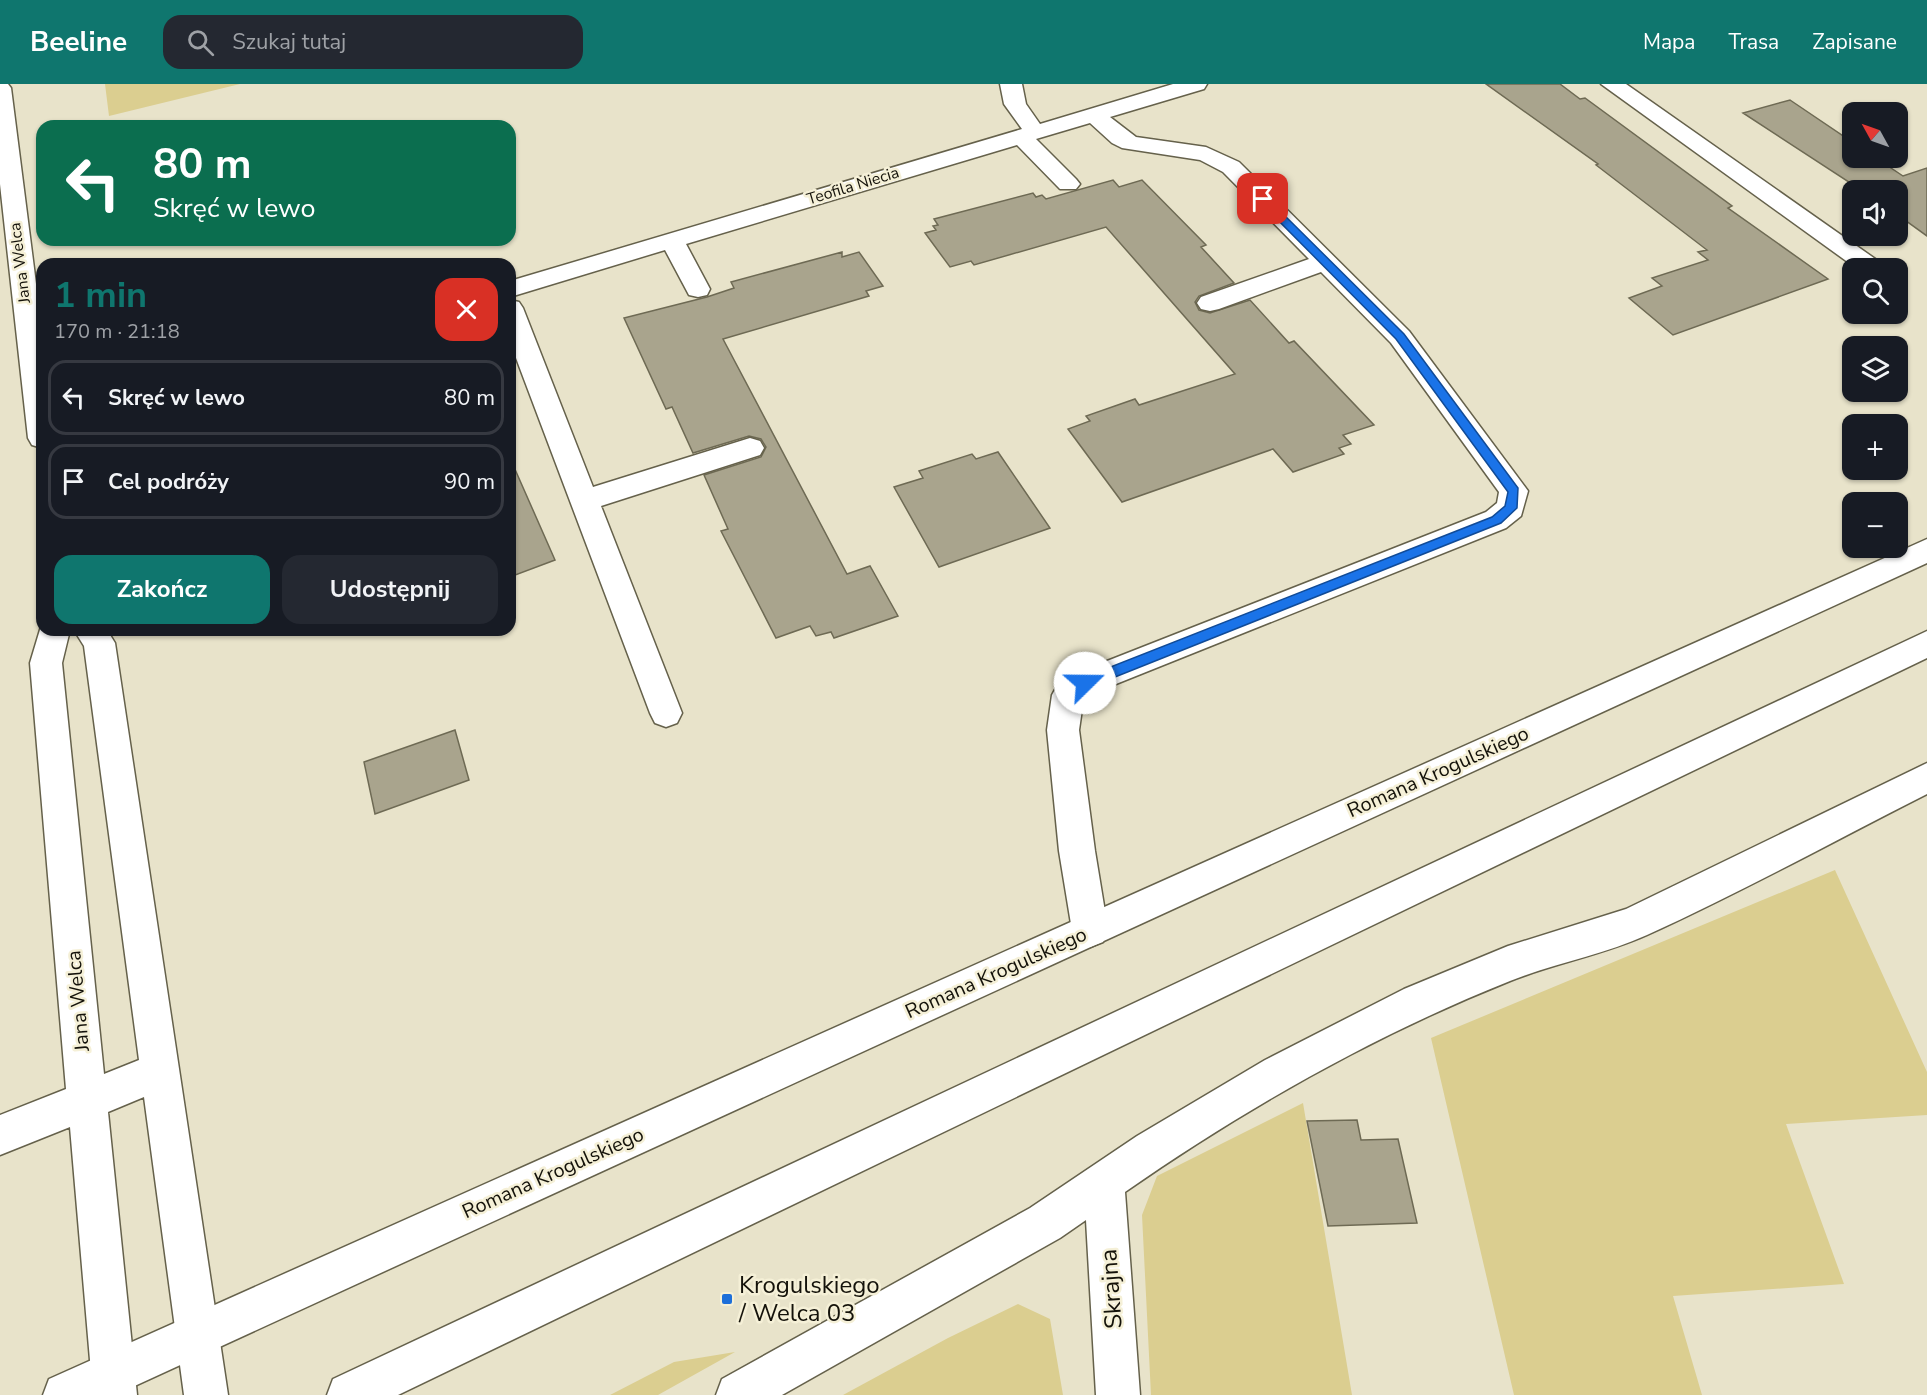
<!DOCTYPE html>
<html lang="pl">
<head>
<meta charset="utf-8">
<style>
  :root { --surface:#171b24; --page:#242831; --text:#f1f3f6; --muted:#9ea1a6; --line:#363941; --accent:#0f766e }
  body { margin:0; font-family:"Nunito Sans",sans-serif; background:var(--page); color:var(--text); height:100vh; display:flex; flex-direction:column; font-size:22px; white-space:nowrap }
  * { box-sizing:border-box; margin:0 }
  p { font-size:20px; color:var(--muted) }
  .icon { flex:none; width:33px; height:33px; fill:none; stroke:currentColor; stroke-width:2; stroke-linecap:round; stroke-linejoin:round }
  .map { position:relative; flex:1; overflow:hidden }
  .side { position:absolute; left:36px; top:174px; width:480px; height:378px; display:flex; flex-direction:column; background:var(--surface); border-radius:18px; box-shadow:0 2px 4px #0004 }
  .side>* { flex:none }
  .top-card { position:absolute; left:36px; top:36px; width:480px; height:126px; border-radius:18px; box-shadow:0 2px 4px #0004; background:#0b6e4f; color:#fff; overflow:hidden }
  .needle { width:39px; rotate:310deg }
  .controls { position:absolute; left:1842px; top:18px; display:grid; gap:12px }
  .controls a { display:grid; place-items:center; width:66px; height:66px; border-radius:12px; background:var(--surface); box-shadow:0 2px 4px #0004; font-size:30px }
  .pin { position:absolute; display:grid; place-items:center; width:51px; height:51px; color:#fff; margin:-26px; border-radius:12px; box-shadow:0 3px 9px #0006 }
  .me { position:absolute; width:66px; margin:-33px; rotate:68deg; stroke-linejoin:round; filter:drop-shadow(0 0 4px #0008) }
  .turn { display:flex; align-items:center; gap:21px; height:126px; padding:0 18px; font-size:27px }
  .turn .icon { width:78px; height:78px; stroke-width:2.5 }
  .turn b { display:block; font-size:42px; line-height:51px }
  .round { display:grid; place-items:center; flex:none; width:63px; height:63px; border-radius:18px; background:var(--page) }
  .headline { display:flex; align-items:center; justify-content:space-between; height:102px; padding:0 18px }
  h1 { font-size:36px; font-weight:700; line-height:45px; color:var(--accent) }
  .button { display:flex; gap:12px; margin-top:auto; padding:12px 18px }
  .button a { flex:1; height:69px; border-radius:18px; background:var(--accent); color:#fff; font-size:24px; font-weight:700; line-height:69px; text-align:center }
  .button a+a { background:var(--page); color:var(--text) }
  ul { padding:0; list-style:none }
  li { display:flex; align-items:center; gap:18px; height:75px; margin:0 12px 9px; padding:0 6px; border:3px solid var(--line); border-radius:18px }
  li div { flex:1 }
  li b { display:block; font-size:22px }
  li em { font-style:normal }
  header { display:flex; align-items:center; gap:36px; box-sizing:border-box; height:84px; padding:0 30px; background:var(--accent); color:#fff }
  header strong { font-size:28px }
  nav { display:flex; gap:33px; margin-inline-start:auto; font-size:21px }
  .search { width:420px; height:54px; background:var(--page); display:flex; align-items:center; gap:15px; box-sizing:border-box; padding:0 21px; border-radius:18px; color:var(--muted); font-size:22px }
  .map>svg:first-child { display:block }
  .green { fill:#dbce90 }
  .building { fill:#a9a48d; stroke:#6e6a54; stroke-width:1.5 }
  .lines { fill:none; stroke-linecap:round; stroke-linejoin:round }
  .minor-casing { stroke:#65614b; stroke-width:3 }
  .major-casing { stroke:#65614b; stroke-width:3 }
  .minor { fill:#fff; fill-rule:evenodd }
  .major { fill:#fff; fill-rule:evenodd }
  .route { fill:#1a73e8; stroke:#114b97; stroke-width:1.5 }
  .poi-dot { fill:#1d6fd9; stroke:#f5f0d7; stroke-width:2 }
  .labels { text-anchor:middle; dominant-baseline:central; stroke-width:5; stroke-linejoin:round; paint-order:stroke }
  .far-street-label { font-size:16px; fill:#14120a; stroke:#f5f0d7 }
  .street-label { font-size:20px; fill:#14120a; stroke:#f5f0d7 }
  .near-poi-label { font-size:24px; fill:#14120a; stroke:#f5f0d7; text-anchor:start }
  .near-street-label { font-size:24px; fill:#14120a; stroke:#f5f0d7 }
</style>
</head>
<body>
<header>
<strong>Beeline</strong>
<div class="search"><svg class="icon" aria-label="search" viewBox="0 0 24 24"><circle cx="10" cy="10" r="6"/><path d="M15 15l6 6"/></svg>Szukaj tutaj</div>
<nav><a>Mapa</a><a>Trasa</a><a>Zapisane</a></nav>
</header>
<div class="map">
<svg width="1927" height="1311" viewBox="0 0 1927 1311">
  <rect width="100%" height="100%" fill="#e8e3ca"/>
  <path class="green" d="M 105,0 L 240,0 L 109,32 Z
    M 1835,786 L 1927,988 L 1927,1031 L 1786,1040 L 1844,1200 L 1673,1212 L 1702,1311 L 1514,1311 L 1431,954 Z
    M 1303,1019 L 1352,1311 L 1151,1311 L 1142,1131 L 1157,1092 Z
    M 1018,1220 L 1050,1235 L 1063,1311 L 843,1311 L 948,1254 Z
    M 735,1268 L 658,1311 L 610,1311 L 674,1278 Z"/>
  <path class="building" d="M 1486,0 L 1560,0 L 1580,15 L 1585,14 L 1732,122 L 1728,124 L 1828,195 L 1673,251 L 1629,214 L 1662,202 L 1652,194 L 1708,176 L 1698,168 L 1707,166 L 1596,81 L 1598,80 Z
    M 1790,16 L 1852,58 L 1852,74 L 1876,74 L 1903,92 L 1927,84 L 1927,152 L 1898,131 L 1898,106 L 1861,106 L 1743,29 Z
    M 1113,96 L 1119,103 L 1142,96 L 1206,161 L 1201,163 L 1234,199 L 1199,212 L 1195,218 L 1199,226 L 1210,229 L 1250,216 L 1289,259 L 1294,257 L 1374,341 L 1343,351 L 1351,360 L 1339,364 L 1344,370 L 1293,388 L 1273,365 L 1122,418 L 1068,345 L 1090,337 L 1086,332 L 1135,315 L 1139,321 L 1235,290 L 1106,143 L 974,181 L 971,177 L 950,183 L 925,149 L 936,146 L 933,142 L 938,141 L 934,135 L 1033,109 L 1036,113 L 1042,111 L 1046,115 Z
    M 842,168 L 842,173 L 859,168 L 883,202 L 866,207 L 869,212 L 723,255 L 847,490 L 870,482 L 898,532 L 834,554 L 831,548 L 816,552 L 810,542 L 776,554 L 721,447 L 728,445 L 704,391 L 761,373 L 766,363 L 761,355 L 749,352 L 693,369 L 672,323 L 666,325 L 624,234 L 707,213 L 734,204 L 731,198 Z
    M 998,368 L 1050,444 L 939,483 L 894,403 L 923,394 L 919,387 L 972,370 L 976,375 Z
    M 510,374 L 555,476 L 510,493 Z
    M 455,646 L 469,696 L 375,730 L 364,678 Z
    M 1357,1036 L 1361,1056 L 1398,1055 L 1417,1139 L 1328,1142 L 1307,1037 Z"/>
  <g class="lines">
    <defs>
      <path id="minor" d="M 0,0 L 8,0 L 11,4 L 42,247 L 42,364 L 32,361 L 28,354 L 0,100 Z
        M 1000,0 L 1022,0 L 1026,20 L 1040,40 L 1173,0 L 1207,0 L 1204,5 L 1110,33 L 1136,53 L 1206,63 L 1239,78 L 1409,247 L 1528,407 L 1521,432 L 1506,444 L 1096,608 L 1083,618 L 1079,646 L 1095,767 L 1108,846 L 1103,858 L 1090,863 L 1077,858 L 1072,846 L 1059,767 L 1047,646 L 1052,611 L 1057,602 L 1074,590 L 1486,428 L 1497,419 L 1499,408 L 1391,259 L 1321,188 L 1219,225 L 1210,227 L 1201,225 L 1197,219 L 1201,213 L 1309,175 L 1223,88 L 1200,76 L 1122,64 L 1112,59 L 1090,39 L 1036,55 L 1076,95 L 1080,100 L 1076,105 L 1060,105 L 1017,61 L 686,160 L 710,205 L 707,211 L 698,213 L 689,211 L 665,166 L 510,213 L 510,197 L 1022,45 L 1004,20 Z
        M 1601,0 L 1626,0 L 1881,179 L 1884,184 L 1856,184 Z
        M 510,216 L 519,218 L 523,224 L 593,403 L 750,354 L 760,357 L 764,364 L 760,371 L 601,422 L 682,629 L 677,639 L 666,643 L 655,639 L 650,629 L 510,258 Z
        M 42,539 L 42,546 L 70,546 L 62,579 L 104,990 L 139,976 L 84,562 L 74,546 L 107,546 L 115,559 L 228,1311 L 184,1311 L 144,1013 L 108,1028 L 137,1311 L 93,1311 L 70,1043 L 0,1071 L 0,1031 L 66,1005 L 30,579 Z
        M 1927,679 L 1927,710 C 1834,757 1742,808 1647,851 C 1603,871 1555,879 1510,897 C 1375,951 1244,1025 1125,1108 L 1140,1311 L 1096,1311 L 1086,1136 L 1060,1154 L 782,1311 L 716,1311 L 722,1295 L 1030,1124 L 1137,1052 L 1265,976 L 1404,905 L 1508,862 L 1626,825 Z"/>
      <path id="major" d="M 1927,455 L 1927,479 L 115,1311 L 43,1311 L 49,1295 Z
        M 1927,547 L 1927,574 L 398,1311 L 327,1311 L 333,1295 Z"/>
    </defs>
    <use href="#minor" class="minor-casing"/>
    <use href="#major" class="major-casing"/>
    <use href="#minor" class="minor"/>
    <use href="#major" class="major"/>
  </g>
  <path class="route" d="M 1259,113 L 1266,113 L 1404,250 L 1518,404 L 1517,424 L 1501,439 L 1090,603 L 1080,603 L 1080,595 L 1492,433 L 1505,422 L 1508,408 L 1396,255 L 1259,117 Z"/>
  <rect class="poi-dot" x="721" y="1209" width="12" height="12" rx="3"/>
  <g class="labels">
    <g class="far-street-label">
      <text transform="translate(853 102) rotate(-17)">Teofila Niecia</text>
      <text transform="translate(20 179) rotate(-97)">Jana Welca</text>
    </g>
    <g class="street-label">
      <text transform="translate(1438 688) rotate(-24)">Romana Krogulskiego</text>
      <text transform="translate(996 889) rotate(-24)">Romana Krogulskiego</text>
      <text transform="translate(78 917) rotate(-95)">Jana Welca</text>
      <text transform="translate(553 1089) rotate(-24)">Romana Krogulskiego</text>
    </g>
    <g class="near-poi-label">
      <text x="739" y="1201">Krogulskiego<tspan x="739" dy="28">/ Welca 03</tspan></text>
    </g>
    <g class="near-street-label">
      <text transform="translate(1111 1205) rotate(-94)">Skrajna</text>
    </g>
  </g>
</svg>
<div class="controls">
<a><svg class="needle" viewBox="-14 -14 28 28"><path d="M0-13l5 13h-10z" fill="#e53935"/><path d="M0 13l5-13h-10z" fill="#9ea1a6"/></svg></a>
<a><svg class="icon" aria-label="sound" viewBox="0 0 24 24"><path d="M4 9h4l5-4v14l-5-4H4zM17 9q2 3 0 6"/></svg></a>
<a><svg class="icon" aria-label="search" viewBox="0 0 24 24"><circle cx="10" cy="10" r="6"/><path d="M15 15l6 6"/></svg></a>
<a><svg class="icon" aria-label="layers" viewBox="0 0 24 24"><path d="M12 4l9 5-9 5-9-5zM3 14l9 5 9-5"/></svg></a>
<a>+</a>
<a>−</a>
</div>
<div class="pin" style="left:1263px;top:115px;background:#d93025"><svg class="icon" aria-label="arrive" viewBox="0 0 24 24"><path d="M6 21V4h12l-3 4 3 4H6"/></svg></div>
<svg class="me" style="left:1085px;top:599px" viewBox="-20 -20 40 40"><circle r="19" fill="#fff"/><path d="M0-13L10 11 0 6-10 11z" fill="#1a73e8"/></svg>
<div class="top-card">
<div class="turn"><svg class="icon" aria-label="left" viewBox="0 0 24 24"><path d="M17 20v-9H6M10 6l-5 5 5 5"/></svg><div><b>80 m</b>Skręć w lewo</div></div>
</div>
<section class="side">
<div class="headline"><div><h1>1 min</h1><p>170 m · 21:18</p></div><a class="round" style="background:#d93025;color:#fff"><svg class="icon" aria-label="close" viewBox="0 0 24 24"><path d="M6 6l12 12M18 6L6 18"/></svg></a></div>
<ul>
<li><svg class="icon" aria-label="left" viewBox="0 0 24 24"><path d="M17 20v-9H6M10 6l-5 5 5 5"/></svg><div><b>Skręć w lewo</b></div><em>80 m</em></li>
<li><svg class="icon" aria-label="arrive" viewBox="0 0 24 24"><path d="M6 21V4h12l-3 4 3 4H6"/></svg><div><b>Cel podróży</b></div><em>90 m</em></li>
</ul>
<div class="button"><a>Zakończ</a><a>Udostępnij</a></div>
</section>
</div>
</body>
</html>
